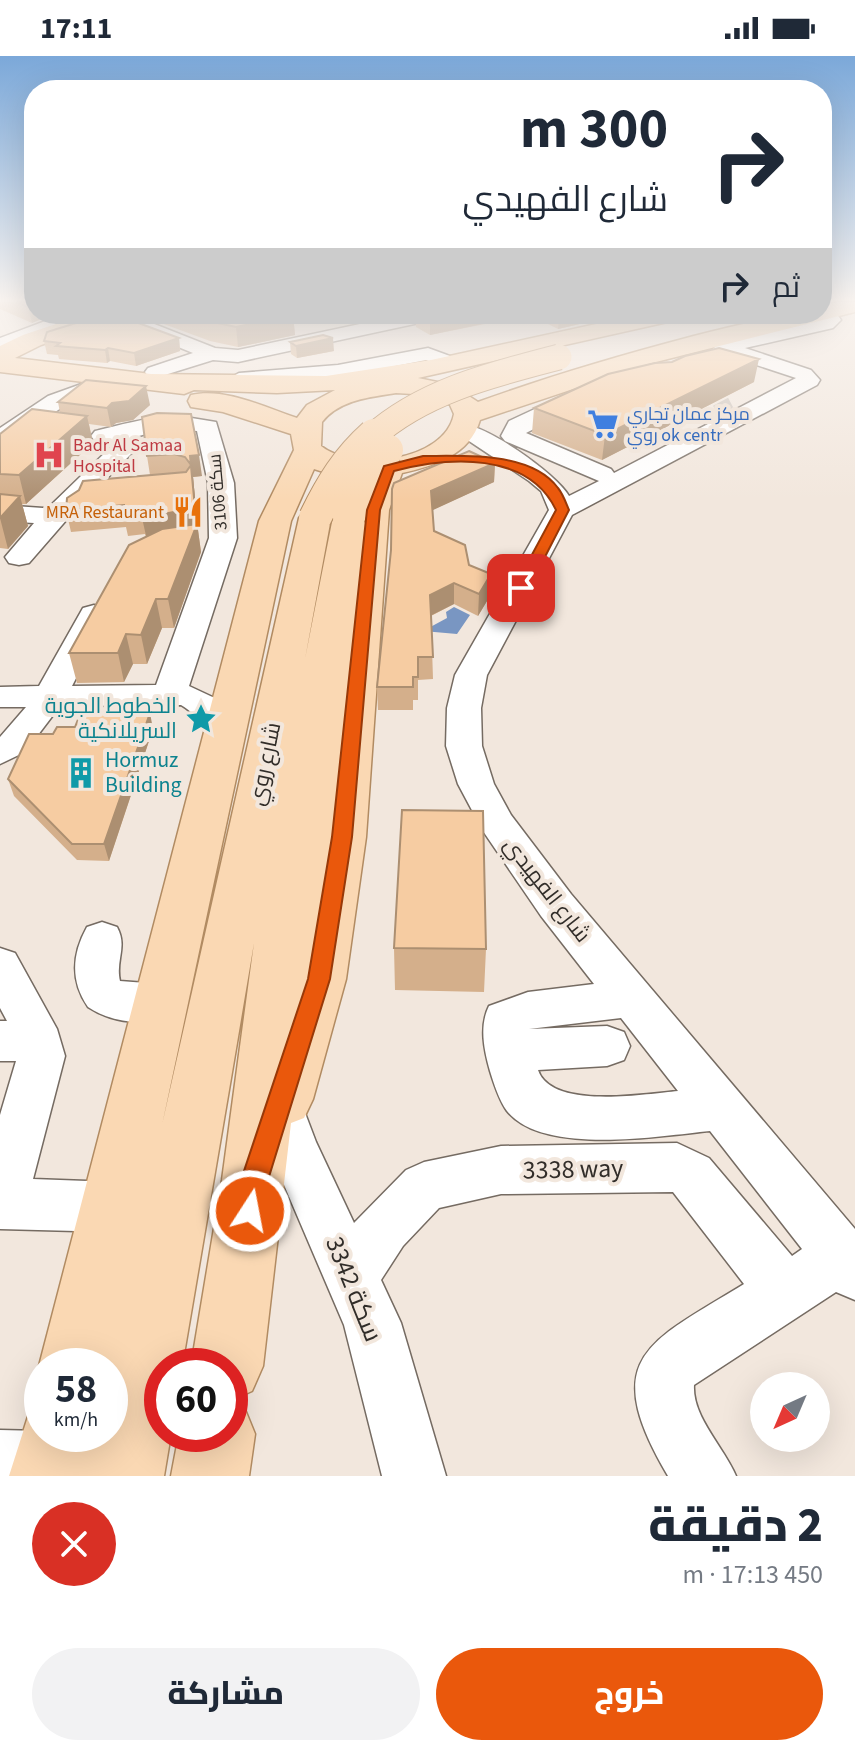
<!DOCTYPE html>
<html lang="ar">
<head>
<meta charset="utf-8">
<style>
  :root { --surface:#fff; --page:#f2f2f3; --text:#1f2937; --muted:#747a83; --accent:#ea580c }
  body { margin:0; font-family:"Source Sans 3",Cairo,sans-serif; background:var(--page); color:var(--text); direction:rtl; height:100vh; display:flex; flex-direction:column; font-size:30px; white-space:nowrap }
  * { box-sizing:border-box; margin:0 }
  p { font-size:26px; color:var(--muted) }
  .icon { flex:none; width:44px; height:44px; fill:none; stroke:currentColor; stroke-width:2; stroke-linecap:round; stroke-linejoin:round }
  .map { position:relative; height:1420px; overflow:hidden; direction:ltr }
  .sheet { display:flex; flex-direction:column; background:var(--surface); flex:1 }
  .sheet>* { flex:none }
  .banner { position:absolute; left:24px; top:24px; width:808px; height:244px; border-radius:32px; box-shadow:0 8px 32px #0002; direction:rtl; background:#fff; color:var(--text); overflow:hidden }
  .needle { width:52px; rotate:224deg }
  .fabs { position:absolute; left:750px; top:1316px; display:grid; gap:16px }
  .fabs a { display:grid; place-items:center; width:80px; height:80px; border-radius:50%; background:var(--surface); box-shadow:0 8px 32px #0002; font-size:40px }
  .speed { position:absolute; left:24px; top:1292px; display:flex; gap:16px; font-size:40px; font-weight:700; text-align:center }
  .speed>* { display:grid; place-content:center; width:104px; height:104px; border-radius:50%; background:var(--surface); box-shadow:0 8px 32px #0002; line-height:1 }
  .speed small { font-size:20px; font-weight:400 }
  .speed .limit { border:12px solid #d22; background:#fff; color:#111 }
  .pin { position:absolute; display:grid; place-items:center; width:68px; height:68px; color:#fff; margin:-34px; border-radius:16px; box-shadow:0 4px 12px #0006 }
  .me { position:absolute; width:88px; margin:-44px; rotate:11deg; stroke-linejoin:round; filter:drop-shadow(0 0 6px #0008) }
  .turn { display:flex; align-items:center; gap:28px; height:168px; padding:0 32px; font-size:36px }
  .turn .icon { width:104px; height:104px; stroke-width:2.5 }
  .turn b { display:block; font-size:56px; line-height:68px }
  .then { display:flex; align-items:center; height:76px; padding:0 32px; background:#0003; gap:16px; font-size:30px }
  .round { display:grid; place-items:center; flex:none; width:84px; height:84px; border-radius:42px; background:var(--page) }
  .overview { display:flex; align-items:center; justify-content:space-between; height:136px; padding:0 32px }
  h1 { font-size:48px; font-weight:800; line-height:60px }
  .primary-button { display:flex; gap:16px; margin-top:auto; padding:16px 32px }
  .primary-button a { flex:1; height:92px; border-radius:48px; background:var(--accent); color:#fff; font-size:32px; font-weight:800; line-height:92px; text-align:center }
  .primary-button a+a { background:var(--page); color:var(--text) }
  .status { display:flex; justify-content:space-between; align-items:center; height:56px; padding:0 40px; background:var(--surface); direction:ltr }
  .status svg { height:22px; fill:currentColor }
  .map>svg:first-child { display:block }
  .water { fill:#7996c2 }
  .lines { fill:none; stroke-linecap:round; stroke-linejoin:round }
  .minor-tunnel { stroke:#cbc2b9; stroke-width:21; stroke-dasharray:21 10; stroke-linecap:butt }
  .minor-casing { stroke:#756b62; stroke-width:3 }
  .major-casing { stroke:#b18b62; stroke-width:3 }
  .minor { fill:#fff; fill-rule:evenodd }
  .major { fill:#fad8b3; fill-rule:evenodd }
  .major-bridge-far1-casing { stroke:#b18b62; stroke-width:27; stroke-linecap:butt }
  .major-bridge-casing { stroke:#b18b62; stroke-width:34; stroke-linecap:butt }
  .major-bridge-far1 { stroke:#fad8b3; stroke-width:25 }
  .major-bridge { stroke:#fad8b3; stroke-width:32 }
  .wall { fill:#d4af8b }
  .shaded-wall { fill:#ac8f71 }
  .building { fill:#f6cca2; stroke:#ac8f71; stroke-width:2 }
  .route { fill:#ea580c; stroke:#983908; stroke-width:2 }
  .labels { text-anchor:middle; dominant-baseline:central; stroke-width:8; stroke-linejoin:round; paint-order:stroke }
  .far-shop-label { font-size:18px; fill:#366cbe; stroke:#f2e7dd; text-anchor:start }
  .far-health-label { font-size:18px; fill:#be3a42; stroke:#f2e7dd; text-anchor:start }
  .far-street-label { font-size:18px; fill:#312d29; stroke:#f2e7dd }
  .far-food-label { font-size:18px; fill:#c56008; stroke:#f2e7dd; text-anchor:end }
  .culture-label { font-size:22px; fill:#0d838f; stroke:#f2e7dd; text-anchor:end }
  .street-label { font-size:22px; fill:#312d29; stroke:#f2e7dd }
  .near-street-label { font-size:26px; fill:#312d29; stroke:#f2e7dd }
</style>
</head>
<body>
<div class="status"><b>17:11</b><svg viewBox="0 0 49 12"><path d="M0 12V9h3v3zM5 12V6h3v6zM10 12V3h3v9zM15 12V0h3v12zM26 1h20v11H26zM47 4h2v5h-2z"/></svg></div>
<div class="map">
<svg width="855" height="1420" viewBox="0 0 855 1420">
  <rect width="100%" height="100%" fill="#f2e7dd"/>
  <path class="water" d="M 454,551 L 470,559 L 457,578 L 423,575 L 447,562 L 446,556 Z"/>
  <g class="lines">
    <path class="minor-tunnel" d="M 718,359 L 733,351"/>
    <defs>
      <path id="minor" d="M 826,250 L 833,252 L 841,264 L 833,272 L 745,292 L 811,314 L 820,324 L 817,329 L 572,459 L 487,619 L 481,652 L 482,690 L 494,728 L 511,759 L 571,838 L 855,1173 L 855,1244 L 836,1236 L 694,1329 C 692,1361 724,1391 736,1420 L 668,1420 C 598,1301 648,1287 744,1228 L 673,1136 L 501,1138 L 439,1152 L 403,1190 L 381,1224 L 401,1267 L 446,1420 L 382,1420 L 344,1269 L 267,1089 L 255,1051 L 263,1036 L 280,1029 L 297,1036 L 316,1086 L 354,1167 L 406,1114 L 424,1106 L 501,1090 L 677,1087 L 709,1102 L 792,1200 L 802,1193 L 710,1075 C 660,1080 543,1100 507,1055 C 499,1044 494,1028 490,1015 C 484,994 479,970 489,950 L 528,936 L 594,928 L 541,860 L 483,775 L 458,728 L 446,690 L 447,652 L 455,619 L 549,454 L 541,435 L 529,425 L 451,373 L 455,368 C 479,362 558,419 569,440 L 599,425 L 505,385 L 501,380 L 509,365 L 569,337 L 585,337 L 588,342 L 585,347 L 526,377 L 611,413 L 614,417 L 796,322 L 729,300 L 714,312 L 684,319 L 674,313 L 677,309 L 700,303 L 719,288 L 737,281 L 820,264 L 818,258 L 822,258 L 822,251 ZM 621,962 L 678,1035 C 645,1038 551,1054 538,1014 L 607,1010 L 624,1004 L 630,990 L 624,976 L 607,970 L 529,973 Z
        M 64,258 L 90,258 L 88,262 L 0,295 L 0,282 Z
        M 407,258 L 442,258 L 433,264 L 238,306 L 213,304 L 155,322 L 148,320 L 145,316 L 148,312 L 193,297 L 127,270 L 124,266 L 134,260 L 215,292 L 238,294 Z
        M 428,292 L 458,303 L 461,307 L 451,313 L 426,304 L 338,321 L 239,329 L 228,323 L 239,317 L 338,309 Z
        M 87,326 L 95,327 L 98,332 L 95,337 L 64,350 L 8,388 L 0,390 L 0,372 L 48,340 Z
        M 173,359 L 216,366 L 234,427 L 237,482 L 189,630 L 221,645 L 243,673 L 238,681 C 210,688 204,662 181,649 L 60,650 L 25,696 L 0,708 L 0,681 L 26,651 L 0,651 L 0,631 L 39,630 L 83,552 L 94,549 L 105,552 L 109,558 L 72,630 L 156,629 L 209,482 L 208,427 L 197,375 L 160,374 L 132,382 L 138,390 L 134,395 L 69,461 L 29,507 L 19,509 L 9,507 L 5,501 L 34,467 L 0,465 L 0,449 L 43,452 L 51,449 L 112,390 L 95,385 L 91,380 L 95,375 C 119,369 146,362 173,359 Z
        M 102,866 L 117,871 C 128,891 115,904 120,925 L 159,928 L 175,934 L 182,947 L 175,960 C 147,970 114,968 88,951 C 70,925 72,898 87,871 Z
        M 0,892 L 15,897 L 57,973 L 65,1000 L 33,1123 L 114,1126 L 133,1133 L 140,1151 L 133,1169 L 114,1176 L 0,1173 L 0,1059 L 16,1005 L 0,1005 L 0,965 L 7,965 L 0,952 Z
        M 0,1374 L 42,1375 L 42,1378 L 59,1378 L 73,1384 L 82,1406 L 77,1420 L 0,1420 Z"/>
      <path id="major" d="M 839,246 L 855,246 L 855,256 L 648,308 L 480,364 C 470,399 434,410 402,417 L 389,454 L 366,781 L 346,923 L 313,1043 L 304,1062 L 291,1067 L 263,1310 L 252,1335 L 230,1345 L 230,1310 L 191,1310 L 222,1124 L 254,887 L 182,1310 L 162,1310 L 162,1378 L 171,1378 L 164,1420 L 9,1420 L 31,1351 L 42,1347 L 42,1378 L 110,1378 L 110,1310 L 42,1310 L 42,1317 L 39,1310 L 259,465 L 294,394 L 291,378 L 223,356 L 191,351 L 188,345 L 191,339 C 225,331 266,352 297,362 L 307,349 L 335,334 L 277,337 L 194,334 L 184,338 L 0,316 L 0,290 L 23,279 L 86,258 L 119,258 L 116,263 L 41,289 L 15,302 L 151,318 L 326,320 L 431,304 L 642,258 L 683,258 L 680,263 L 672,265 L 418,322 L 452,329 L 478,346 C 547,321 618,300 690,281 C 734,270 776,258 822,258 L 822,249 ZM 396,337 L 430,339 L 450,349 L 454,358 C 445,406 353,416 321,390 L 322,366 C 339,344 370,341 396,337 ZM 314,413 L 336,420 L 370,422 L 357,453 L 338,454 L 333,461 L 305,603 L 331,462 L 326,455 L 315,452 L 304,455 L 299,462 L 162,1069 L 291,465 Z
        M 230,1346 L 244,1351 L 255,1378 L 249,1420 L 171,1420 L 179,1378 L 230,1378 Z"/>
    </defs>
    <use href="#minor" class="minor-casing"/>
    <use href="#major" class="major-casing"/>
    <use href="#minor" class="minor"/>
    <use href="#major" class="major"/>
    <defs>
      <path id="major-bridge-far1" d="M 372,381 C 423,335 494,318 559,301"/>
      <path id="major-bridge" d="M 349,461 L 359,431 L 387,394
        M 315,462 C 331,429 347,403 374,379"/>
    </defs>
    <use href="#major-bridge-far1" class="major-bridge-far1-casing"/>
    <use href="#major-bridge" class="major-bridge-casing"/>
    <use href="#major-bridge-far1" class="major-bridge-far1"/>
    <use href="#major-bridge" class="major-bridge"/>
  </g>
  <path class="wall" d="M 0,246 L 34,246 L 32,267 L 0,253 Z
    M 141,258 L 291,258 L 293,259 L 295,279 L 238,291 L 210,285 L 142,260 Z
    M 416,258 L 623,258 L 558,273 L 530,259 L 430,279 L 416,271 Z
    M 179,282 L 180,295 L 136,310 L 110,305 L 107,307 L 59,303 L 58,299 L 47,298 L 44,285 Z
    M 290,286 L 334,295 L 297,302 L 291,298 Z
    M 754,326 L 602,404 L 532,377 L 534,352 Z
    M 58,346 L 150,349 L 133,364 L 116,367 L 111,371 L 89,368 L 93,387 L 26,448 L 22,448 L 28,470 L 8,493 L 0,492 L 0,378 L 60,357 Z
    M 157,357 L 202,420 L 193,421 L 198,474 L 201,496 L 174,572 L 162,572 L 147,608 L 133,608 L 124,626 L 77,627 L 69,597 L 146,481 L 145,478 L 128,480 L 126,471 L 71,476 L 66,454 L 150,419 L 147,400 Z
    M 495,407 L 494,426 L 432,454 L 434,475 L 469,509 L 490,540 L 478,560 L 454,548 L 431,560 L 433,623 L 418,624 L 418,644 L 413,644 L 413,654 L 378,654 L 377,631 L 391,494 L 392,433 Z
    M 153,673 L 109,805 L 77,804 L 14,740 L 8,723 L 53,678 Z
    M 394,892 L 486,893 L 484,936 L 395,934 Z"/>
  <path class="shaded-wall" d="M 34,249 L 34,258 L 55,258 L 32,267 L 28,251 Z
    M 472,258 L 530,258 L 430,279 L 430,266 Z
    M 569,258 L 623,258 L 558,273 L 559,260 Z
    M 293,259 L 295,279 L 238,291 L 236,271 Z
    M 179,282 L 180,295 L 136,310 L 134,297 Z
    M 333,282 L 334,295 L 297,302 L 296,290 Z
    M 108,292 L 110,305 L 107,307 L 105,294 Z
    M 759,303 L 754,326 L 602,404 L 605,379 Z
    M 146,330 L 150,349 L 133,364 L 116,367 L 111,371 L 107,352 L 112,347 Z
    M 87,360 L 93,387 L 26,448 L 19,419 Z
    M 199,399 L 202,420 L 193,421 L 198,474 L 201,496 L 174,572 L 168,543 L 147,484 L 142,462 L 195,452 L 190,400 Z
    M 495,407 L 494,426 L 431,455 L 431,435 Z
    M 20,440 L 28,470 L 8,493 L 0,462 Z
    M 491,518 L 490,540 L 478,560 L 479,538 Z
    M 454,527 L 454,548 L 430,560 L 430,539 Z
    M 156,543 L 162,572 L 147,608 L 141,579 Z
    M 126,578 L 133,608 L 124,626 L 118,597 Z
    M 150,657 L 153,673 L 109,805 L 104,788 Z"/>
  <path class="building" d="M 17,246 L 34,246 L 34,249 L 28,251 Z
    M 187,258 L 291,258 L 293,259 L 236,271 L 208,265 Z
    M 416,258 L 472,258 L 430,266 Z
    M 125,262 L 179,282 L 134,297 L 108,292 L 105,294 L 56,290 L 60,287 L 44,285 L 47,276 L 79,266 Z
    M 323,279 L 333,282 L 296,290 L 290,286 Z
    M 719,292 L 759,303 L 605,379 L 534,352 L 608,318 L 655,307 L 672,306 L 685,300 Z
    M 86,324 L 146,330 L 129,345 L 112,347 L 107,352 L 58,346 Z
    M 32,353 L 87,360 L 19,419 L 0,418 L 0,378 Z
    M 157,357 L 191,358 L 199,399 L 190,400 L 195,452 L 142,462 L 145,456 L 124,458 L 124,449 L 66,454 L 67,442 L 79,434 L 83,425 L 186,416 L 191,409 L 185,401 L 174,398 L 147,400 L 142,361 Z
    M 469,395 L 495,407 L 431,435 L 434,475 L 465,489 L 469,509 L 491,518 L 479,538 L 454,527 L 430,539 L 433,601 L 418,601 L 418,621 L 413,621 L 413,631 L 377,631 L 391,494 L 392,433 L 394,427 Z
    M 0,438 L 20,440 L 0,462 Z
    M 197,468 L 168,543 L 156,543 L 141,579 L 126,578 L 118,597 L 69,597 L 129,489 L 162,473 Z
    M 81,656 L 150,657 L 104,788 L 72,788 L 8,723 L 29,678 L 53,678 L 57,671 L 75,671 Z
    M 402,754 L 483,755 L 486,893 L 394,892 Z"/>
  <linearGradient id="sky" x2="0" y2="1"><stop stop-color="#7ba8d9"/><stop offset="0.55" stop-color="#f9f4f0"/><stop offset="1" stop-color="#f9f4f0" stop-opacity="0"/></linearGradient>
  <rect width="855" height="444" fill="url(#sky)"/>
  <path class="route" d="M 423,400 C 463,400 531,395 558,432 C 563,438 566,447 569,454 L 529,532 L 521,536 L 514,532 L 556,454 C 528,395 448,401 394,415 L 380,454 L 352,781 L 330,923 L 268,1124 L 259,1164 L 250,1168 L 240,1164 L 236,1155 L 241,1124 L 308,923 L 332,781 L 367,454 L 384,410 Z"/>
  <defs>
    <symbol id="supermarket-bare" viewBox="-9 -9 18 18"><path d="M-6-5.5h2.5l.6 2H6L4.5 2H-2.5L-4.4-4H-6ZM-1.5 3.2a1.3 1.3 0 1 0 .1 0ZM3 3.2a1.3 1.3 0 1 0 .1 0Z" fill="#3f7fe0" stroke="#f2e7dd" stroke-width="2.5" paint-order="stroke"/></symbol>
    <symbol id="hospital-bare" viewBox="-9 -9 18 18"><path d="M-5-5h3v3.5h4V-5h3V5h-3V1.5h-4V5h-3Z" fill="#e0444e" stroke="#f2e7dd" stroke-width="2.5" paint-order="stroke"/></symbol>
    <symbol id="restaurant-bare" viewBox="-9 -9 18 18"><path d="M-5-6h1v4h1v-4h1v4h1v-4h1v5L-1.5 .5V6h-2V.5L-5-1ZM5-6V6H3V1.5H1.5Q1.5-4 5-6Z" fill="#e8710a" stroke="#f2e7dd" stroke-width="2.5" paint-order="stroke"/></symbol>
    <symbol id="sight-bare" viewBox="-9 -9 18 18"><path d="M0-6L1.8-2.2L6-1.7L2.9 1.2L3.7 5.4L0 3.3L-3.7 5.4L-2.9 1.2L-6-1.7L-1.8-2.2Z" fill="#0f9aa8" stroke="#f2e7dd" stroke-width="2.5" paint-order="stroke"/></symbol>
    <symbol id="building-bare" viewBox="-9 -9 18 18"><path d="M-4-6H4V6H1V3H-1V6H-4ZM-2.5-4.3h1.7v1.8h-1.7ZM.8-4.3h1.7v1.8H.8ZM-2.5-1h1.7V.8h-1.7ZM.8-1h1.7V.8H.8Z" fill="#0f9aa8" stroke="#f2e7dd" stroke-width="2.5" paint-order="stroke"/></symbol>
  </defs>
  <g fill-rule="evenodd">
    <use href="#supermarket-bare" x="581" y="346" width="44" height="44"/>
    <use href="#hospital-bare" x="27" y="377" width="44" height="44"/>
    <use href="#restaurant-bare" x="166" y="434" width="44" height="44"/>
    <use href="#sight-bare" x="179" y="641" width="44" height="44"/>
    <use href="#building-bare" x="59" y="695" width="44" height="44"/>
  </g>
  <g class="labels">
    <g class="far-shop-label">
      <text x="627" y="358">مركز عمان تجاري<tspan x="627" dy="21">روي ok centr</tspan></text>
    </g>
    <g class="far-health-label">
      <text x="73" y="389">Badr Al Samaa<tspan x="73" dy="21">Hospital</tspan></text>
    </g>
    <g class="far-street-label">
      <text transform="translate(218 436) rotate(-95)">سكة 3106</text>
    </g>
    <g class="far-food-label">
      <text x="164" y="456">MRA Restaurant</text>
    </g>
    <g class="culture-label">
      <text x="177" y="650">الخطوط الجوية<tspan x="177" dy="25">السريلانكية</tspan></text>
      <text x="105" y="704" text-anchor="start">Hormuz<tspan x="105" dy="25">Building</tspan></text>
    </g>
    <g class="street-label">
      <text transform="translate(265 708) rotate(-78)">شارع روي</text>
      <text transform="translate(547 834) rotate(52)">شارع الفهيدي</text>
    </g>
    <g class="near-street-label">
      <text transform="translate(573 1113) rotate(-1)">3338 way</text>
      <text transform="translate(354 1233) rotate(68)">سكة 3342</text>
    </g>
  </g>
</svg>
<div class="fabs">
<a><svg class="needle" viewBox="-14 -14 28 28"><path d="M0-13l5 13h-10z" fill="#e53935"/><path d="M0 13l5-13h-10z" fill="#747a83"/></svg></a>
</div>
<div class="speed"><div>58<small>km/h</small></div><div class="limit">60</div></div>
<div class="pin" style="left:521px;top:532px;background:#d93025"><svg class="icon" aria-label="arrive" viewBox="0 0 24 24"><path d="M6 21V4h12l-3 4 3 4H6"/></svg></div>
<svg class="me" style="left:250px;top:1155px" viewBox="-20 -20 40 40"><circle r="17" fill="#ea580c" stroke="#fff" stroke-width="3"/><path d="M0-11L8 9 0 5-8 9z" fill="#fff"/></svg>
<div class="banner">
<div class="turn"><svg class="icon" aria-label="right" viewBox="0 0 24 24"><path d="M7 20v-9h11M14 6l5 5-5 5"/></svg><div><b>300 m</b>شارع الفهيدي</div></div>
<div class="then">ثم<svg class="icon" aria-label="right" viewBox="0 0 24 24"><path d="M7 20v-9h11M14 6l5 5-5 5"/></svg></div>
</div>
</div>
<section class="sheet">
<div class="overview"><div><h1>2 دقيقة</h1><p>450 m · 17:13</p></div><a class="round" style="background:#d93025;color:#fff"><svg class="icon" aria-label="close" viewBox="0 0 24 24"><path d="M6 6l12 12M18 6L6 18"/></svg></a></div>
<div class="primary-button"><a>خروج</a><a>مشاركة</a></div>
</section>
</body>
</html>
